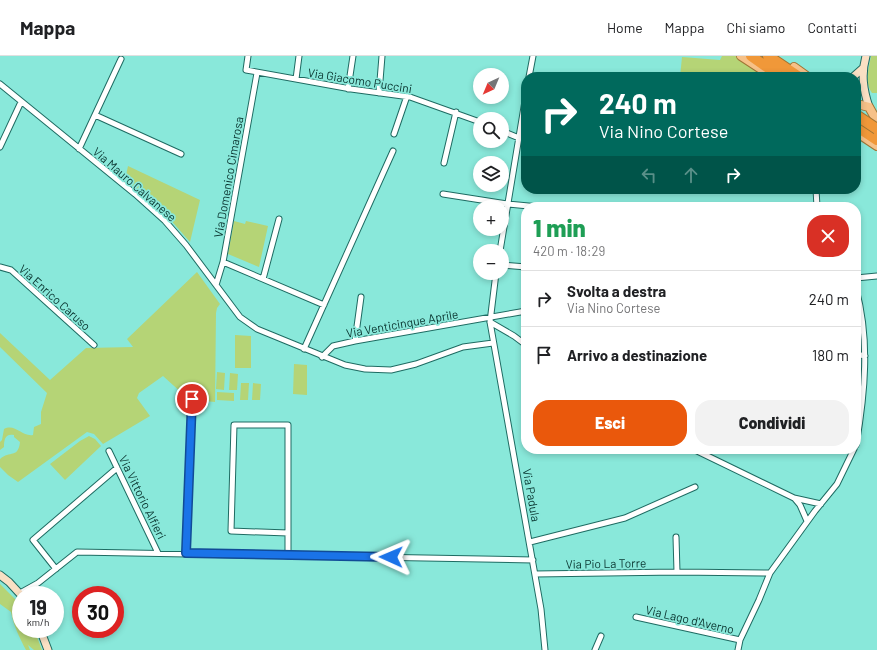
<!DOCTYPE html>
<html lang="it">
<head>
<meta charset="utf-8">
<style>
  :root { --surface:#fff; --page:#f2f2f2; --text:#202124; --muted:#757577; --line:#e0e0e0; --accent:#ea580c }
  body { margin:0; font-family:Barlow,sans-serif; background:var(--page); color:var(--text); height:100vh; display:flex; flex-direction:column; font-size:15px; white-space:nowrap }
  * { box-sizing:border-box; margin:0 }
  p { font-size:13px; color:var(--muted) }
  .icon { flex:none; width:22px; height:22px; fill:none; stroke:currentColor; stroke-width:2; stroke-linecap:round; stroke-linejoin:round }
  .map { position:relative; flex:1; overflow:hidden }
  .details { position:absolute; left:521px; top:146px; width:340px; height:252px; display:flex; flex-direction:column; background:var(--surface); border-radius:16px; box-shadow:0 2px 6px #0003 }
  .details>* { flex:none }
  .top-card { position:absolute; left:521px; top:16px; width:340px; height:122px; border-radius:16px; box-shadow:0 2px 6px #0003; background:#00695c; color:#fff; overflow:hidden }
  .needle { width:26px; rotate:224deg }
  .fabs { position:absolute; left:473px; top:12px; display:grid; gap:8px }
  .fabs a { display:grid; place-items:center; width:36px; height:36px; border-radius:50%; background:var(--surface); box-shadow:0 2px 6px #0003; font-size:20px }
  .speed { position:absolute; left:12px; top:530px; display:flex; gap:8px; font-size:20px; font-weight:700; text-align:center }
  .speed>* { display:grid; place-content:center; width:52px; height:52px; border-radius:50%; background:var(--surface); box-shadow:0 2px 6px #0003; line-height:1 }
  .speed small { font-size:10px; font-weight:400 }
  .speed .limit { border:6px solid #d22; background:#fff; color:#111 }
  .pin { position:absolute; display:grid; place-items:center; width:34px; height:34px; color:#fff; margin:-17px; border:2px solid #fff; border-radius:50%; box-shadow:0 1px 4px #0007 }
  .me { position:absolute; width:44px; margin:-22px; rotate:271deg; stroke-linejoin:round; filter:drop-shadow(0 0 3px #0008) }
  .turn { display:flex; align-items:center; gap:14px; height:84px; padding:0 12px; font-size:18px }
  .turn .icon { width:52px; height:52px; stroke-width:2.5 }
  .turn b { display:block; font-size:28px; line-height:34px }
  .lanes { display:flex; align-items:center; height:38px; padding:0 12px; background:#0003; justify-content:center; gap:20px; direction:ltr }
  .lanes .off { opacity:.35 }
  .round { display:grid; place-items:center; flex:none; width:42px; height:42px; border-radius:16px; background:var(--page) }
  .head { display:flex; align-items:center; justify-content:space-between; height:68px; padding:0 12px }
  h1 { font-size:24px; font-weight:800; line-height:30px; color:#1e9e55 }
  .button { display:flex; gap:8px; margin-top:auto; padding:8px 12px }
  .button a { flex:1; height:46px; border-radius:16px; background:var(--accent); color:#fff; font-size:16px; font-weight:800; line-height:46px; text-align:center }
  .button a+a { background:var(--page); color:var(--text) }
  ul { padding:0; list-style:none }
  li { display:flex; align-items:center; gap:12px; height:56px; padding:0 12px; border-top:1px solid var(--line) }
  li div { flex:1 }
  li b { display:block; font-size:15px }
  li em { font-style:normal }
  header { display:flex; align-items:center; gap:24px; box-sizing:border-box; height:56px; padding:0 20px; background:var(--surface); border-bottom:1px solid var(--line) }
  header strong { font-size:19px }
  nav { display:flex; gap:22px; margin-inline-start:auto; font-size:14px }
  .map>svg:first-child { display:block }
  .green { fill:#b5d476 }
  .lines { fill:none; stroke-linecap:round; stroke-linejoin:round }
  .street-casing { stroke:#1e6b62; stroke-width:7 }
  .secondary-casing { stroke:#1e6b62; stroke-width:9 }
  .primary-casing { stroke:#9f7535; stroke-width:10 }
  .highway-casing { stroke:#9f7535; stroke-width:12 }
  .street { stroke:#fff; stroke-width:5 }
  .secondary { stroke:#fae0c4; stroke-width:7 }
  .primary { stroke:#f6c188; stroke-width:8 }
  .highway { stroke:#f09839; stroke-width:10 }
  .highway-bridge-casing { stroke:#9f7535; stroke-width:12; stroke-linecap:butt }
  .highway-bridge { stroke:#f09839; stroke-width:10 }
  .route-casing { stroke:#114b97; stroke-width:10 }
  .route { stroke:#1a73e8; stroke-width:7 }
  .labels { text-anchor:middle; dominant-baseline:central; stroke-width:3.5; stroke-linejoin:round; paint-order:stroke }
  .street-label { font-size:12px; fill:#08332e; stroke:#89e8da }
</style>
</head>
<body>
<header>
<strong>Mappa</strong>
<nav><a>Home</a><a>Mappa</a><a>Chi siamo</a><a>Contatti</a></nav>
</header>
<div class="map">
<svg width="877" height="594" viewBox="0 0 877 594">
  <rect width="100%" height="100%" fill="#89e8da"/>
  <path class="green" d="M 722,0 L 737,0 L 767,21 L 680,21 L 682,1 L 720,4 Z
    M 871,0 L 877,0 L 877,37 L 872,37 C 864,27 869,11 871,0 Z
    M 128,110 L 200,144 L 190,186 L 161,153 L 125,124 Z
    M 234,165 L 245,168 L 246,165 L 268,170 L 259,211 L 228,198 Z
    M 197,216 L 220,248 L 217,252 L 216,257 L 215,346 L 195,344 L 194,340 L 184,339 L 163,320 L 139,337 L 137,342 L 150,360 L 103,388 L 94,378 L 87,376 L 18,426 L 8,419 L 0,411 L 0,403 C 10,394 18,403 20,386 L 14,381 L 14,379 C 5,377 4,384 4,391 L 0,394 L 0,386 L 2,384 L 4,373 C 15,367 22,381 33,379 L 34,371 L 41,368 L 41,356 L 47,337 L 0,291 L 0,277 L 50,324 L 86,292 L 133,291 L 127,283 Z
    M 235,279 L 251,280 L 251,312 L 235,312 Z
    M 294,308 L 307,309 L 307,339 L 293,338 Z
    M 217,316 L 225,317 L 224,334 L 216,333 Z
    M 230,317 L 238,318 L 237,334 L 229,334 Z
    M 241,327 L 249,327 L 248,344 L 240,344 Z
    M 253,327 L 261,328 L 260,344 L 252,344 Z
    M 217,336 L 234,337 L 234,345 L 217,344 Z
    M 89,380 L 95,383 L 101,390 L 65,424 L 50,408 L 80,385 Z
    M 0,528 L 21,549 L 21,573 L 34,573 L 42,594 L 34,594 L 28,589 L 30,594 L 26,594 C 20,583 13,568 11,556 L 0,548 Z"/>
  <g class="lines">
    <defs>
      <path id="street" d="M 248,0 L 246,14 L 351,33 L 410,41 L 480,66
        M 529,21 L 533,0
        M 296,23 L 299,0
        M 0,28 L 135,138 L 165,165 L 186,189 L 240,261 L 257,273 L 345,309 L 365,313 L 391,314 L 416,308 L 463,291 L 493,287
        M 348,33 L 353,0
        M 379,37 L 382,0
        M 95,59 L 181,98
        M 502,75 L 519,82
        M 394,78 L 407,40
        M 0,91 L 21,46
        M 79,93 L 121,3
        M 444,107 L 456,56
        M 816,133 L 817,151
        M 443,138 L 507,148 L 539,151
        M 500,195 L 526,39
        M 223,206 L 324,249
        M 502,209 L 526,211
        M 0,211 L 11,214 L 94,289
        M 496,217 L 490,266 L 541,553 L 545,594
        M 856,222 L 877,220
        M 263,223 L 279,163
        M 216,229 L 223,206 L 257,17
        M 856,233 C 870,284 865,337 856,389
        M 490,266 L 514,280 L 526,289
        M 355,285 L 361,241
        M 304,293 L 393,95
        M 856,298 L 865,300
        M 322,301 L 333,290 L 355,285 L 526,255
        M 693,393 L 794,442 L 821,448
        M 109,395 L 158,497
        M 795,443 L 800,449 L 807,465
        M 676,481 L 677,516
        M 530,486 L 625,462 L 695,431
        M 186,497 L 192,343
        M 288,500 L 288,369 L 234,369 L 231,475 L 288,477
        M 56,513 L 33,484 L 117,412
        M 535,518 L 677,516 L 770,517
        M 20,537 L 38,527 L 77,496 L 533,504
        M 636,561 L 740,584
        M 595,594 L 601,580
        M 738,594 L 740,584 L 759,544 L 770,517 L 815,455 L 837,428 L 854,393"/>
      <path id="secondary" d="M 866,0 C 861,18 863,33 869,51
        M 853,21 L 862,13
        M 0,519 L 9,526 L 21,539
        M 40,573 L 48,594"/>
      <path id="primary" d="M 741,0 L 767,17
        M 794,11 L 808,21
        M 857,48 L 869,51 L 877,65
        M 856,76 L 877,90"/>
      <path id="highway" d="M 751,0 L 781,21
        M 768,0 L 799,21
        M 856,70 L 877,84"/>
    </defs>
    <use href="#street" class="street-casing"/>
    <use href="#secondary" class="secondary-casing"/>
    <use href="#primary" class="primary-casing"/>
    <use href="#highway" class="highway-casing"/>
    <use href="#street" class="street"/>
    <use href="#secondary" class="secondary"/>
    <use href="#primary" class="primary"/>
    <use href="#highway" class="highway"/>
    <defs>
      <path id="highway-bridge" d="M 856,59 L 877,73"/>
    </defs>
    <use href="#highway-bridge" class="highway-bridge-casing"/>
    <use href="#highway-bridge" class="highway-bridge"/>
  </g>
  <g class="lines">
    <defs>
      <path id="route" d="M 192,343 L 186,497 L 391,501"/>
    </defs>
    <use href="#route" class="route-casing"/>
    <use href="#route" class="route"/>
  </g>
  <g class="labels">
    <g class="street-label">
      <text transform="translate(360 24) rotate(9)">Via Giacomo Puccini</text>
      <text transform="translate(228 121) rotate(-80)">Via Domenico Cimarosa</text>
      <text transform="translate(135 128) rotate(41)">Via Mauro Calvanese</text>
      <text transform="translate(55 241) rotate(42)">Via Enrico Caruso</text>
      <text transform="translate(402 267) rotate(-10)">Via Venticinque Aprile</text>
      <text transform="translate(532 439) rotate(80)">Via Padula</text>
      <text transform="translate(143 441) rotate(64)">Via Vittorio Alfieri</text>
      <text transform="translate(606 507) rotate(-1)">Via Pio La Torre</text>
      <text transform="translate(690 563) rotate(13)">Via Lago d'Averno</text>
    </g>
  </g>
</svg>
<div class="fabs">
<a><svg class="needle" viewBox="-14 -14 28 28"><path d="M0-13l5 13h-10z" fill="#e53935"/><path d="M0 13l5-13h-10z" fill="#757577"/></svg></a>
<a><svg class="icon" aria-label="search" viewBox="0 0 24 24"><circle cx="10" cy="10" r="6"/><path d="M15 15l6 6"/></svg></a>
<a><svg class="icon" aria-label="layers" viewBox="0 0 24 24"><path d="M12 4l9 5-9 5-9-5zM3 14l9 5 9-5"/></svg></a>
<a>+</a>
<a>−</a>
</div>
<div class="speed"><div>19<small>km/h</small></div><div class="limit">30</div></div>
<div class="pin" style="left:192px;top:343px;background:#d93025"><svg class="icon" aria-label="arrive" viewBox="0 0 24 24"><path d="M6 21V4h12l-3 4 3 4H6"/></svg></div>
<svg class="me" style="left:391px;top:501px" viewBox="-20 -20 40 40"><path d="M0-17L14 15 0 8-14 15z" fill="#1a73e8" stroke="#fff" stroke-width="4"/></svg>
<div class="top-card">
<div class="turn"><svg class="icon" aria-label="right" viewBox="0 0 24 24"><path d="M7 20v-9h11M14 6l5 5-5 5"/></svg><div><b>240 m</b>Via Nino Cortese</div></div>
<div class="lanes"><svg class="icon off" aria-label="left" viewBox="0 0 24 24"><path d="M17 20v-9H6M10 6l-5 5 5 5"/></svg><svg class="icon off" aria-label="ahead" viewBox="0 0 24 24"><path d="M12 20V5M6 11l6-6 6 6"/></svg><svg class="icon" aria-label="right" viewBox="0 0 24 24"><path d="M7 20v-9h11M14 6l5 5-5 5"/></svg></div>
</div>
<section class="details">
<div class="head"><div><h1>1 min</h1><p>420 m · 18:29</p></div><a class="round" style="background:#d93025;color:#fff"><svg class="icon" aria-label="close" viewBox="0 0 24 24"><path d="M6 6l12 12M18 6L6 18"/></svg></a></div>
<ul>
<li><svg class="icon" aria-label="right" viewBox="0 0 24 24"><path d="M7 20v-9h11M14 6l5 5-5 5"/></svg><div><b>Svolta a destra</b><p>Via Nino Cortese</p></div><em>240 m</em></li>
<li><svg class="icon" aria-label="arrive" viewBox="0 0 24 24"><path d="M6 21V4h12l-3 4 3 4H6"/></svg><div><b>Arrivo a destinazione</b></div><em>180 m</em></li>
</ul>
<div class="button"><a>Esci</a><a>Condividi</a></div>
</section>
</div>
</body>
</html>
